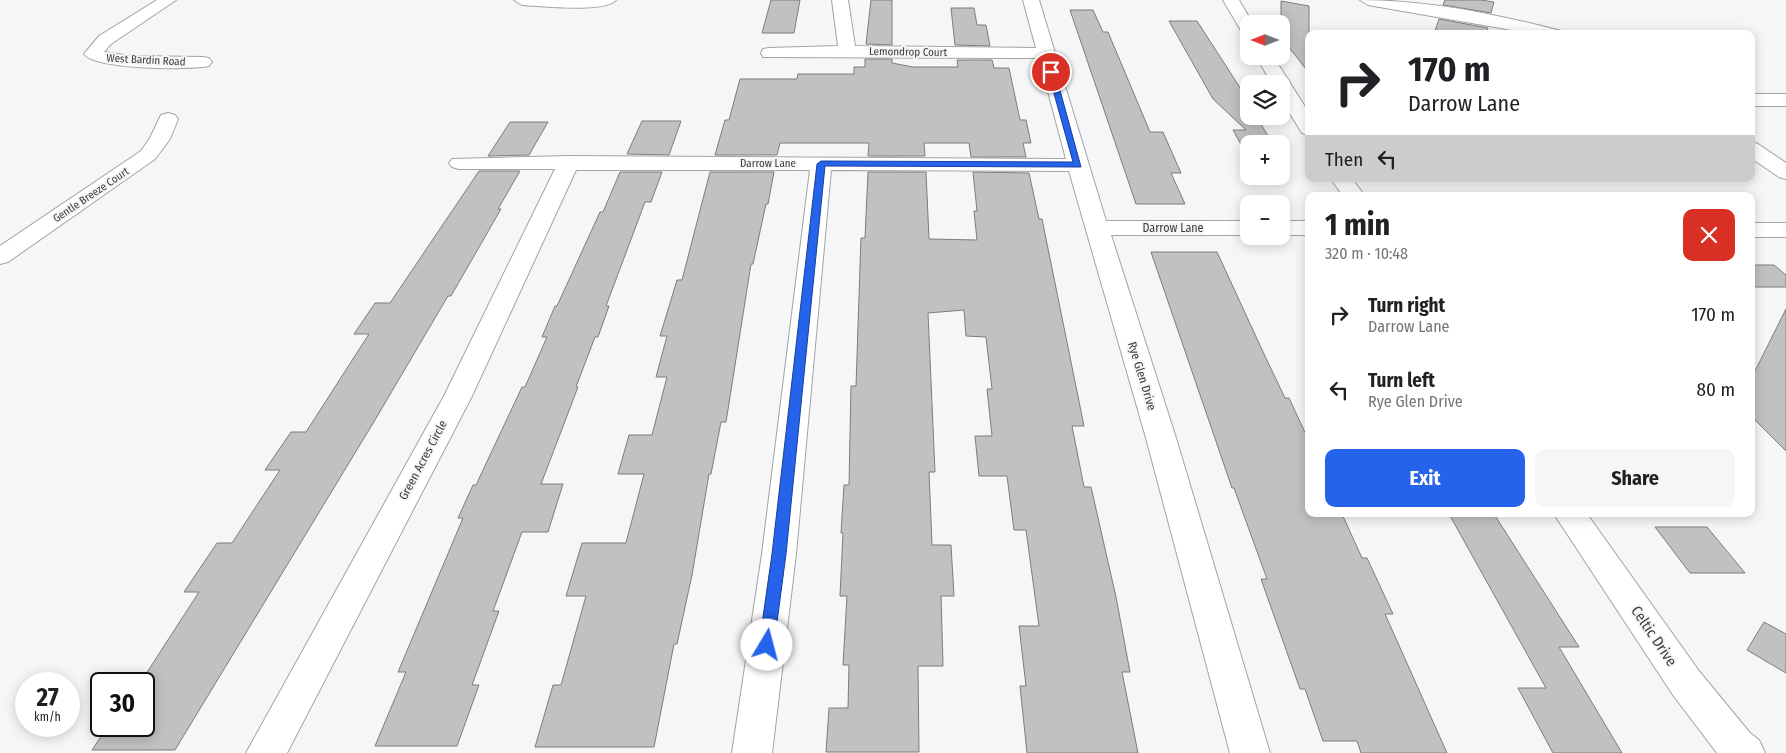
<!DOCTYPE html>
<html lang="en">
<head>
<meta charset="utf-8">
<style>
  :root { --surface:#fff; --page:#f6f6f6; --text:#202124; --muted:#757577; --accent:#2563eb }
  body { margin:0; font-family:"Fira Sans Condensed",sans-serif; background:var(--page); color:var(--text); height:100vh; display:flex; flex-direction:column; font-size:19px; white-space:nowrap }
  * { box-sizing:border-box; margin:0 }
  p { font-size:16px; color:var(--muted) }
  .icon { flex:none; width:28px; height:28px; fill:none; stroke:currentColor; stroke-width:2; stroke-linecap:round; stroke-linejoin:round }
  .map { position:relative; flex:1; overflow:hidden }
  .sheet { position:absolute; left:1305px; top:192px; width:450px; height:325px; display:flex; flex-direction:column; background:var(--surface); border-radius:10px; box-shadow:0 2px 12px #0003 }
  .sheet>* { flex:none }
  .hud { position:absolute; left:1305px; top:30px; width:450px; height:152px; border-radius:10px; box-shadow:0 2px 12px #0003; background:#fff; color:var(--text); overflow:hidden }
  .needle { width:32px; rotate:270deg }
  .tools { position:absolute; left:1240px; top:15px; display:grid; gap:10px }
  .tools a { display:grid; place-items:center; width:50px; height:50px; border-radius:10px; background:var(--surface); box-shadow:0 2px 12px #0003; font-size:25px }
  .speed { position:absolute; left:15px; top:672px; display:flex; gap:10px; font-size:25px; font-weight:700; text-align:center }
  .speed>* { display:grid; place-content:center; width:65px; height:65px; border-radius:50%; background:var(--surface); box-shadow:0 2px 12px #0003; line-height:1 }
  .speed small { font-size:12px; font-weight:400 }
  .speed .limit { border:2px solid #111; border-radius:8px; background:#fff; color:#111 }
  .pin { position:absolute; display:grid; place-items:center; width:42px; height:42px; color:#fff; margin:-21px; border:2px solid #fff; border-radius:50%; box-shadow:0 1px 5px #0007 }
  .me { position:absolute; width:55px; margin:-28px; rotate:8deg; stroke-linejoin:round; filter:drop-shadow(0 0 4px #0008) }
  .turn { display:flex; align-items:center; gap:18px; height:105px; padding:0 20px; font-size:22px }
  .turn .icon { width:65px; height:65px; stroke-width:2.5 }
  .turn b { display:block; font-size:35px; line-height:42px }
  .then { display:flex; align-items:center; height:48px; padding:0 20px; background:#0003; gap:10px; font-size:19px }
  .round { display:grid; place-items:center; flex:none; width:52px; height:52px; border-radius:10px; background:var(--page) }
  .overview { display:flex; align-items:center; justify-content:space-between; height:85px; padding:0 20px }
  h1 { font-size:30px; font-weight:700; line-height:38px }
  .cta { display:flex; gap:10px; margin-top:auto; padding:10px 20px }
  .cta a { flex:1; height:58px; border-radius:10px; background:var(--accent); color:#fff; font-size:20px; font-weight:700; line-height:58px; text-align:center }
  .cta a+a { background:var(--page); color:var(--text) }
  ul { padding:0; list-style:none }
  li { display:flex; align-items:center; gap:15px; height:75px; padding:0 20px }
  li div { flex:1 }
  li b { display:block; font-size:19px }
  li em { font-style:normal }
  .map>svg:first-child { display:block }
  .building { fill:#c0c1c2; stroke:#7c7d7e }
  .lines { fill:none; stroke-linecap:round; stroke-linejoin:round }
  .minor-casing { stroke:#a2a3a4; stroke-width:2 }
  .minor { fill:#fff; fill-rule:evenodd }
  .route { fill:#2563eb; stroke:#184099 }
  .labels { text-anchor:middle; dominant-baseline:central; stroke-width:4; stroke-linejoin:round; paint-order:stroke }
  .far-street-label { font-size:11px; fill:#3c3d3d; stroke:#f5f6f7 }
  .street-label { font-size:12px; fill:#3c3d3d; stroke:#f5f6f7 }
  .near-street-label { font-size:15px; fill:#3c3d3d; stroke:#f5f6f7 }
</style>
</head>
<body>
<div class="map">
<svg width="1786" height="753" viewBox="0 0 1786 753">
  <rect width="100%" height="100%" fill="#f5f6f7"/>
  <path class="building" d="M 771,0 L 800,0 L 794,33 L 762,33 Z
    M 871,0 L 892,0 L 892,45 L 866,44 Z
    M 1445,0 L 1481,0 L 1494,2 L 1491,13 L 1443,5 Z
    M 1281,1 L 1309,6 L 1309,73 L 1281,37 Z
    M 951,8 L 974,8 L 977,25 L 986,25 L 990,46 L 955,45 Z
    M 1070,10 L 1093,10 L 1103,32 L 1108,32 L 1150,132 L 1163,132 L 1181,173 L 1171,173 L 1185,204 L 1136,204 Z
    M 1439,19 L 1488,28 L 1486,34 L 1434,34 Z
    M 1169,21 L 1197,21 L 1248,100 L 1246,100 L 1249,105 L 1249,116 L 1256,116 L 1273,144 L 1249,144 L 1249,159 L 1233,130 L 1246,130 L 1213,99 Z
    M 865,59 L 892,59 L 892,63 L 913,67 L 958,67 L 957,60 L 992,60 L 994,68 L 1009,68 L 1020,120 L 1026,120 L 1031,143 L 1023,143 L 1026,157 L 971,157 L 969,143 L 924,143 L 925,156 L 868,156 L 869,143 L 780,143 L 777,155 L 715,155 L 725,120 L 729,120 L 740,79 L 797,79 L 798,74 L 854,74 L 854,67 L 865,67 Z
    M 642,121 L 681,121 L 669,155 L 627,154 Z
    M 510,122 L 548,122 L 529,155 L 488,156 Z
    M 479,171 L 520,171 L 498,209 L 501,209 L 451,296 L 448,296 L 375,420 L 175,750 L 92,750 L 108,726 L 144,726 L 144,677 L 199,592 L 184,592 L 217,543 L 232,543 L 280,470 L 265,470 L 291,432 L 306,432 L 369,334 L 354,334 L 375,303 L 390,303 Z
    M 620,172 L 662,172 L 651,202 L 645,202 L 606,306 L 609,306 L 598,337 L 595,337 L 576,387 L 578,387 L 541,484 L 563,484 L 548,532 L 522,532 L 493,611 L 499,611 L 472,685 L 479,685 L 457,746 L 375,746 L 406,672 L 398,672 L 463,518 L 458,518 L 473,485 L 476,485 L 522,387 L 525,387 L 547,337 L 542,337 L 555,306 L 557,306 L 600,212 L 603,212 Z
    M 710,172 L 774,172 L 768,204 L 766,204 L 753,264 L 751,264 L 726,422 L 721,422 L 711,474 L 709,474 L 692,575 L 677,644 L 674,644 L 654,747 L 535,747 L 553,685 L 561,685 L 586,596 L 566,596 L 582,543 L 626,543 L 644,474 L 618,474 L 629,435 L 652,435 L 667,377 L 656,377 L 667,336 L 660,336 L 677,280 L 682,280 Z
    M 868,172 L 926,172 L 929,239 L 977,240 L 974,211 L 977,211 L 973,172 L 1029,173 L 1039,219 L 1042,219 L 1084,426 L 1072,426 L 1084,487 L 1091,487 L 1116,597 L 1130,672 L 1122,672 L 1138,753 L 1027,753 L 1020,686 L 1026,686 L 1019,626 L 1039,626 L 1026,530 L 1014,530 L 1007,476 L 979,476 L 975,436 L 992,436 L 987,389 L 992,389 L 986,337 L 966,336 L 964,310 L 928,313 L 935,472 L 929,472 L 932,545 L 951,545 L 954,596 L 941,596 L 943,666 L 918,666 L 919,752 L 826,752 L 829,708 L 848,708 L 849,665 L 843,665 L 847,596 L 840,596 L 843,533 L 841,533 L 844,485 L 849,485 L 851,386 L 856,386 L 861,238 L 865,238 Z
    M 1151,252 L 1217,252 L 1264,354 L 1285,398 L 1289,398 L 1309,441 L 1309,514 L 1342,514 L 1362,558 L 1367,558 L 1393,614 L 1385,614 L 1447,753 L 1361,753 L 1357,741 L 1323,741 L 1305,689 L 1300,689 L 1261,579 L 1267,579 L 1234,488 L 1232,488 Z
    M 1751,265 L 1774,265 L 1786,275 L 1786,287 L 1751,287 Z
    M 1786,309 L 1786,451 L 1751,416 L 1751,379 Z
    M 1449,514 L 1494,514 L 1579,647 L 1559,647 L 1622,753 L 1553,753 L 1518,688 L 1546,688 Z
    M 1655,527 L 1707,527 L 1745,573 L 1690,573 Z
    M 1764,622 L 1786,634 L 1786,673 L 1747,650 Z"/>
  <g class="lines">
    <defs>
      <path id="minor" d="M 157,0 L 176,0 L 111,44 L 104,52 L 131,56 L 203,57 L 209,58 L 212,62 L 209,66 C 190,70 96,70 84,54 L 99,36 Z
        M 514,0 L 616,0 C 606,13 539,6 522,5 Z
        M 832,0 L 848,0 L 855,46 L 1036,48 L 1023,0 L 1039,0 L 1106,221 L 1249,221 L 1249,235 L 1111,235 L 1176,438 L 1270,753 L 1230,753 L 1146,438 L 1069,171 L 831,170 L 796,554 L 772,753 L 732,753 L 762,554 L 810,170 L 576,170 L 472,396 L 287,753 L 246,753 L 444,396 L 555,169 L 459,169 L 452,167 L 449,163 L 452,159 L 569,156 L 1066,159 L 1039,58 L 763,57 L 761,53 L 763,49 L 769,48 L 838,46 Z
        M 1223,0 L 1239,0 L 1253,24 L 1249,24 L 1249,36 L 1243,34 Z
        M 1360,0 C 1427,0 1496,14 1561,31 L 1563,34 L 1534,34 L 1368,5 Z
        M 1256,56 L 1273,56 L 1309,113 L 1309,135 L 1302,133 L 1281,99 L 1281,84 L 1272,84 Z
        M 1751,94 L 1786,94 L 1786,106 L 1751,106 Z
        M 168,113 L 175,115 L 178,119 L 170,139 L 155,159 L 8,262 L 0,264 L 0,246 L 141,151 L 150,138 L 161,115 Z
        M 1751,142 L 1758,144 L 1786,163 L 1786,179 L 1779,177 L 1751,158 Z
        M 1331,179 L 1352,179 L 1365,196 L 1343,196 Z
        M 1281,221 L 1309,221 L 1309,235 L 1281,235 Z
        M 1751,223 L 1786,223 L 1786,237 L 1751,237 Z
        M 1554,514 L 1587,514 L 1699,671 L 1750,733 L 1759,740 L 1765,753 L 1717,753 L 1673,695 Z"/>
    </defs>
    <use href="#minor" class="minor-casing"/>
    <use href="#minor" class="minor"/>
  </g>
  <path class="route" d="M 1051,70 L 1055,72 L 1081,167 L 825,166 L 786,554 L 774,645 L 772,649 L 767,651 L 761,649 L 759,645 L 772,554 L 817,164 L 821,161 L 1073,162 L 1048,72 Z"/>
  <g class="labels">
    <g class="far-street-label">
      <text transform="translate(908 52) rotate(1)">Lemondrop Court</text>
      <text transform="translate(146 60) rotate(3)">West Bardin Road</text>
      <text x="768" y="163">Darrow Lane</text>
      <text transform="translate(91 195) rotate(-34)">Gentle Breeze Court</text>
    </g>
    <g class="street-label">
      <text x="1173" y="228">Darrow Lane</text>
      <text transform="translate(1142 376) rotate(73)">Rye Glen Drive</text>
      <text transform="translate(423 460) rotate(-62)">Green Acres Circle</text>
    </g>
    <g class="near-street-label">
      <text transform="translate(1654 636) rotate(56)">Celtic Drive</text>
    </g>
  </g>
</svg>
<div class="tools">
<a><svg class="needle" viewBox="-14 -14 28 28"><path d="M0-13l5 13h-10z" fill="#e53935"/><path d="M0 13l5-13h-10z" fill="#757577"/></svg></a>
<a><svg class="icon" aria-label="layers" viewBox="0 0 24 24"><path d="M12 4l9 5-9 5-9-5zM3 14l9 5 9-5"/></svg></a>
<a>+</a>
<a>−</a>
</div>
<div class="speed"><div>27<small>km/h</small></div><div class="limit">30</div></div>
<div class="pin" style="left:1051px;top:72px;background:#d93025"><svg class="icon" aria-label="arrive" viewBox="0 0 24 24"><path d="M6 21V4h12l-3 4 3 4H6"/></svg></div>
<svg class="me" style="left:767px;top:645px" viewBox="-20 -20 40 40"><circle r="19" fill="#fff"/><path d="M0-13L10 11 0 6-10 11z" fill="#2563eb"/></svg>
<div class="hud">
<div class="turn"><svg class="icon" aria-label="right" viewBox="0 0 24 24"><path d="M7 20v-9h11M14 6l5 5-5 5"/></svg><div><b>170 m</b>Darrow Lane</div></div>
<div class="then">Then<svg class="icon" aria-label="left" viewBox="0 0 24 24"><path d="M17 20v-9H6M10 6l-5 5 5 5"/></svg></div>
</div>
<section class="sheet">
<div class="overview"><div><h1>1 min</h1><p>320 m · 10:48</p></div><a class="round" style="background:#d93025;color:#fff"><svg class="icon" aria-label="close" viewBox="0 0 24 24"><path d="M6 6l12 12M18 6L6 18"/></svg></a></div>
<ul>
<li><svg class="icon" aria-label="right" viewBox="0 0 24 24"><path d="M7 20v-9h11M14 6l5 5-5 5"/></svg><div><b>Turn right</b><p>Darrow Lane</p></div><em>170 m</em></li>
<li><svg class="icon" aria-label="left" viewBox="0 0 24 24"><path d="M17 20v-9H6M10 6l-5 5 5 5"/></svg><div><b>Turn left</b><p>Rye Glen Drive</p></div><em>80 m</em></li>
</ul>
<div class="cta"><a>Exit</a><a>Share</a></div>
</section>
</div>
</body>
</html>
